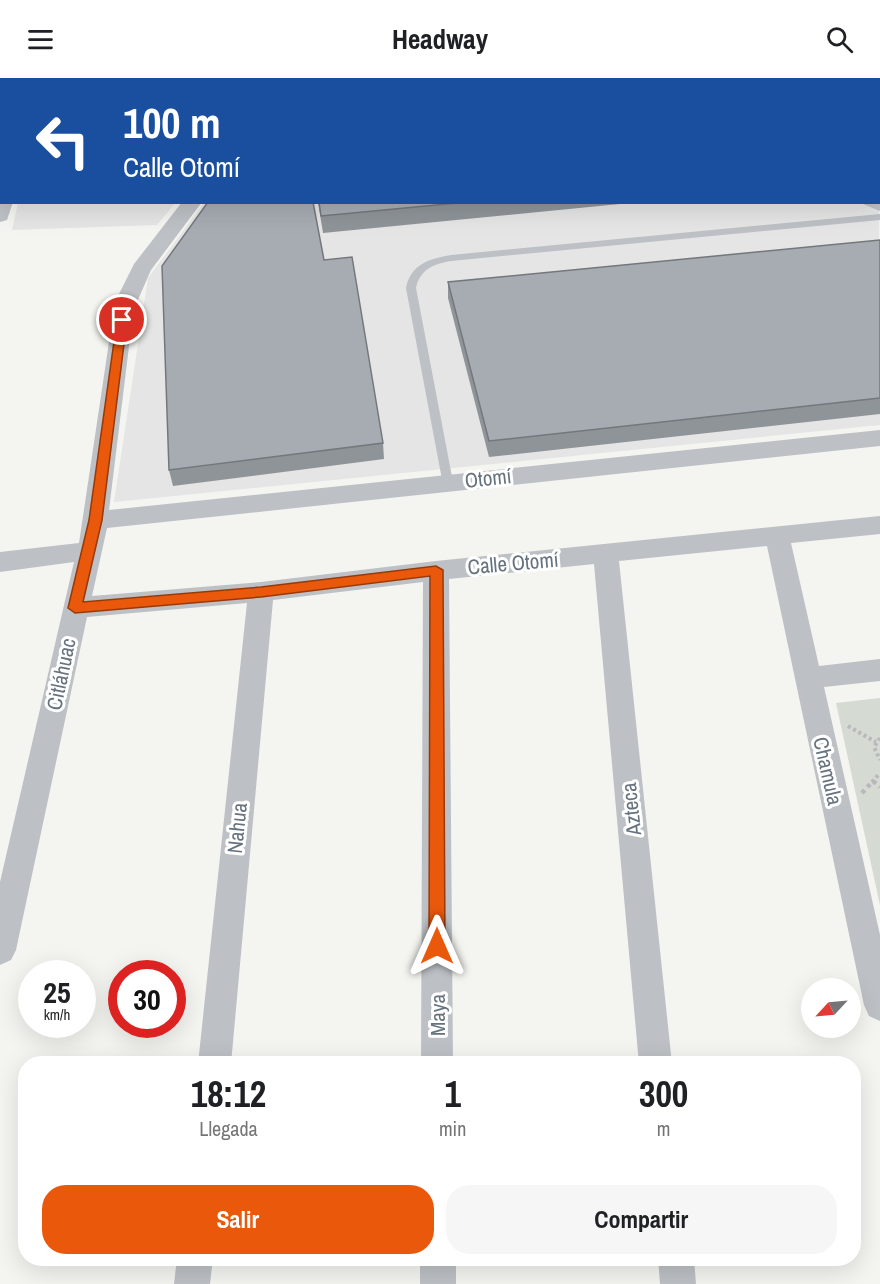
<!DOCTYPE html>
<html lang="es">
<head>
<meta charset="utf-8">
<style>
  :root { --surface:#fff; --page:#f6f6f6; --text:#202124; --muted:#757577; --accent:#ea580c }
  body { margin:0; font-family:"Archivo Narrow",sans-serif; background:var(--page); color:var(--text); height:100vh; display:flex; flex-direction:column; font-size:22px; white-space:nowrap }
  * { box-sizing:border-box; margin:0 }
  p { font-size:20px; color:var(--muted) }
  .icon { flex:none; width:33px; height:33px; fill:none; stroke:currentColor; stroke-width:2; stroke-linecap:round; stroke-linejoin:round }
  .map { position:relative; flex:1; overflow:hidden }
  .drawer { position:absolute; left:18px; top:978px; width:843px; height:210px; display:flex; flex-direction:column; background:var(--surface); border-radius:24px; box-shadow:0 6px 24px #0002 }
  .drawer>* { flex:none }
  .hud { position:absolute; left:0px; top:0px; width:880px; height:126px; box-shadow:0 6px 24px #0002; background:#1a4fa0; color:#fff; overflow:hidden }
  .needle { width:39px; rotate:244deg }
  .tools { position:absolute; left:801px; top:900px; display:grid; gap:12px }
  .tools a { display:grid; place-items:center; width:60px; height:60px; border-radius:50%; background:var(--surface); box-shadow:0 6px 24px #0002; font-size:30px }
  .speed { position:absolute; left:18px; top:882px; display:flex; gap:12px; font-size:30px; font-weight:700; text-align:center }
  .speed>* { display:grid; place-content:center; width:78px; height:78px; border-radius:50%; background:var(--surface); box-shadow:0 6px 24px #0002; line-height:1 }
  .speed small { font-size:15px; font-weight:400 }
  .speed .limit { border:9px solid #d22; background:#fff; color:#111 }
  .pin { position:absolute; display:grid; place-items:center; width:51px; height:51px; color:#fff; margin:-26px; border:3px solid #fff; border-radius:50%; box-shadow:0 2px 6px #0007 }
  .me { position:absolute; width:66px; margin:-33px; rotate:0deg; stroke-linejoin:round; filter:drop-shadow(0 0 4px #0008) }
  .turn { display:flex; align-items:center; gap:21px; height:126px; padding:0 24px; font-size:27px }
  .turn .icon { width:78px; height:78px; stroke-width:2.5 }
  .turn b { display:block; font-size:42px; line-height:51px }
  .eta { display:flex; justify-content:space-evenly; align-items:center; height:102px; text-align:center }
  .eta b { font-size:36px; font-weight:800; line-height:42px }
  .button { display:flex; gap:12px; margin-top:auto; padding:12px 24px }
  .button a { flex:1; height:69px; border-radius:24px; background:var(--accent); color:#fff; font-size:24px; font-weight:800; line-height:69px; text-align:center }
  .button a+a { background:var(--page); color:var(--text) }
  header { display:flex; justify-content:space-between; align-items:center; height:78px; padding:0 24px; background:var(--surface); font-size:27px; font-weight:800 }
  .map>svg:first-child { display:block }
  .built { fill:#e4e5e4 }
  .green { fill:#d5dad2 }
  .lines { fill:none; stroke-linecap:round; stroke-linejoin:round }
  .path-far1 { stroke:#b7b9bc; stroke-width:4; stroke-dasharray:3 3; stroke-linecap:butt }
  .path { stroke:#b7b9bc; stroke-width:4.5; stroke-dasharray:4 4; stroke-linecap:butt }
  .lane { fill:#bdc0c4; fill-rule:evenodd }
  .street { fill:#bdc0c4; fill-rule:evenodd }
  .rail-casing { stroke:#a1a5aa; stroke-width:4.5 }
  .rail { stroke:#fff; stroke-width:3; stroke-dasharray:10; stroke-linecap:butt }
  .wall { fill:#8f9499 }
  .building { fill:#a6acb2; stroke:#74787d; stroke-width:1.5 }
  .route { fill:#ea580c; stroke:#983908; stroke-width:1.5 }
  .labels { text-anchor:middle; dominant-baseline:central; stroke-width:6; stroke-linejoin:round; paint-order:stroke }
  .street-label { font-size:21px; fill:#66727e; stroke:#fff }
</style>
</head>
<body>
<header><svg class="icon" aria-label="menu" viewBox="0 0 24 24"><path d="M4 6h16M4 12h16M4 18h16"/></svg>Headway<svg class="icon" aria-label="search" viewBox="0 0 24 24"><circle cx="10" cy="10" r="6"/><path d="M15 15l6 6"/></svg></header>
<div class="map">
<svg width="880" height="1206" viewBox="0 0 880 1206">
  <rect width="100%" height="100%" fill="#f4f4f0"/>
  <path class="built" d="M 879,112 L 880,347 L 114,424 L 148,200 L 204,125 L 879,124 Z
    M 18,125 L 175,125 L 157,147 L 12,152 Z"/>
  <path class="green" d="M 880,620 L 880,827 L 836,625 Z"/>
  <g class="lines">
    <path class="path-far1" d="M 848,648 L 876,664
      M 880,660 L 874,669 L 880,682
      M 872,704 L 880,695"/>
    <path class="path" d="M 873,703 L 880,709
      M 862,715 L 873,703"/>
    <path class="lane" d="M 861,124 L 880,126 L 880,133 L 863,126 Z
      M 880,136 L 880,142 L 451,183 C 434,186 420,191 416,210 L 453,404 L 451,407 L 443,407 L 406,210 C 411,186 429,181 451,177 Z"/>
    <path class="street" d="M 96,0 L 115,0 L 95,2 Z
      M 151,0 L 170,0 L 171,2 L 152,2 Z
      M 252,0 L 271,0 L 251,2 Z
      M 411,0 L 429,0 L 410,2 Z
      M 576,0 L 594,0 L 594,2 L 576,2 Z
      M 0,22 L 2,22 L 2,32 L 0,32 Z
      M 0,54 L 2,54 L 0,66 Z
      M 0,119 L 2,124 L 13,124 L 7,142 L 0,144 Z
      M 182,124 L 202,124 L 151,192 L 137,224 L 130,260 L 109,432 L 880,352 L 880,368 L 107,450 L 92,518 L 261,504 L 436,483 L 880,438 L 880,456 L 791,465 L 819,588 L 880,581 L 880,603 L 824,609 L 880,857 L 880,943 L 869,938 L 864,927 L 767,468 L 619,483 L 672,986 L 639,986 L 594,486 L 449,501 L 453,986 L 421,986 L 423,504 L 273,522 L 231,986 L 198,986 L 247,525 L 87,539 L 16,872 L 11,882 L 0,887 L 0,804 L 74,484 L 0,494 L 0,474 L 79,465 L 115,224 L 134,186 Z
      M 177,1180 L 213,1180 L 210,1206 L 174,1206 Z
      M 420,1180 L 456,1180 L 456,1206 L 420,1206 Z
      M 658,1180 L 694,1180 L 696,1206 L 660,1206 Z"/>
    <defs>
      <path id="rail" d="M 669,0 L 672,2"/>
    </defs>
    <use href="#rail" class="rail-casing"/>
    <use href="#rail" class="rail"/>
  </g>
  <path class="wall" d="M 318,124 L 640,124 L 323,155 Z
    M 880,162 L 880,336 L 489,379 L 448,220 L 448,204 Z
    M 324,182 L 383,365 L 384,381 L 173,408 L 169,392 Z"/>
  <path class="building" d="M 599,0 L 607,0 L 607,2 L 586,2 Z
    M 208,124 L 313,124 L 324,182 L 352,179 L 383,365 L 169,392 L 162,188 Z
    M 319,124 L 468,124 L 321,138 Z
    M 880,162 L 880,320 L 489,363 L 448,204 Z"/>
  <path class="route" d="M 122,238 L 127,242 L 102,442 L 83,524 L 261,509 L 436,488 L 443,492 L 445,868 L 443,873 L 437,875 L 432,873 L 429,868 L 430,498 L 261,519 L 75,535 L 68,530 L 89,442 L 117,242 Z"/>
  <g class="labels">
    <g class="street-label">
      <text transform="translate(488 400) rotate(-6)">Otomí</text>
      <text transform="translate(513 485) rotate(-5)">Calle Otomí</text>
      <text transform="translate(61 596) rotate(-78)">Citláhuac</text>
      <text transform="translate(828 693) rotate(77)">Chamula</text>
      <text transform="translate(631 731) rotate(-96)">Azteca</text>
      <text transform="translate(237 750) rotate(-84)">Nahua</text>
      <text transform="translate(437 937) rotate(-90)">Maya</text>
    </g>
  </g>
</svg>
<div class="tools">
<a><svg class="needle" viewBox="-14 -14 28 28"><path d="M0-13l5 13h-10z" fill="#e53935"/><path d="M0 13l5-13h-10z" fill="#757577"/></svg></a>
</div>
<div class="speed"><div>25<small>km/h</small></div><div class="limit">30</div></div>
<div class="pin" style="left:122px;top:242px;background:#d93025"><svg class="icon" aria-label="arrive" viewBox="0 0 24 24"><path d="M6 21V4h12l-3 4 3 4H6"/></svg></div>
<svg class="me" style="left:437px;top:868px" viewBox="-20 -20 40 40"><path d="M0-17L14 15 0 8-14 15z" fill="#ea580c" stroke="#fff" stroke-width="4"/></svg>
<div class="hud">
<div class="turn"><svg class="icon" aria-label="left" viewBox="0 0 24 24"><path d="M17 20v-9H6M10 6l-5 5 5 5"/></svg><div><b>100 m</b>Calle Otomí</div></div>
</div>
<section class="drawer">
<div class="eta">
<div><b>18:12</b><p>Llegada</p></div>
<div><b>1</b><p>min</p></div>
<div><b>300</b><p>m</p></div>
</div>
<div class="button"><a>Salir</a><a>Compartir</a></div>
</section>
</div>
</body>
</html>
